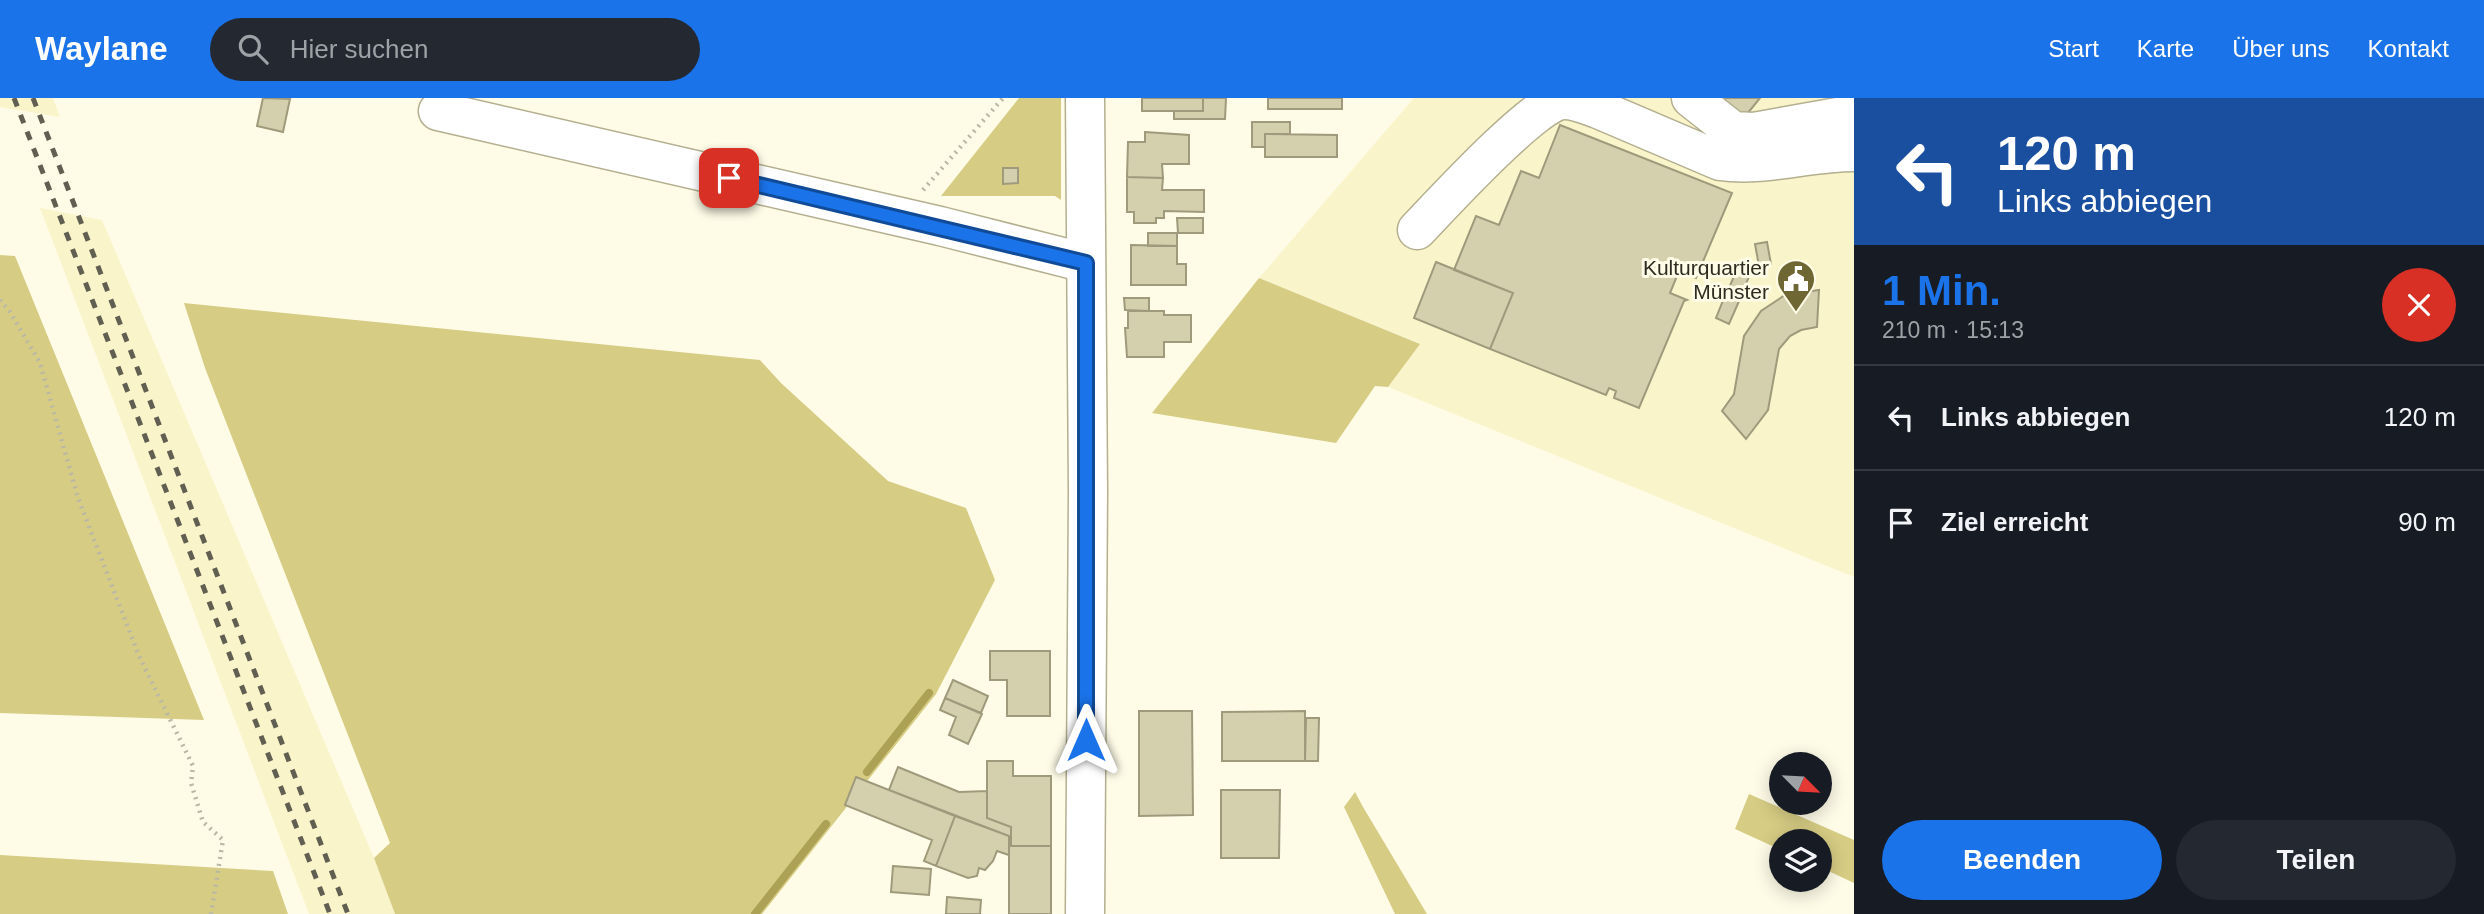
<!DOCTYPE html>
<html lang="de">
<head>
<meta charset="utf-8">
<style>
  :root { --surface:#171b24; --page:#242831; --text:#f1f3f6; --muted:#9ea1a6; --line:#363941; --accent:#1a73e8 }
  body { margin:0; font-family:Helvetica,sans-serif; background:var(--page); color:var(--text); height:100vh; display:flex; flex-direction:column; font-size:26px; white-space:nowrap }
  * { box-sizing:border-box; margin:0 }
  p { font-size:23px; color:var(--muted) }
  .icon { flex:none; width:38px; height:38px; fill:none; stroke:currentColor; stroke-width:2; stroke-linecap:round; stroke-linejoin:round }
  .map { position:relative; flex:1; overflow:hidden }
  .panel { display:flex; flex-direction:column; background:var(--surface); width:630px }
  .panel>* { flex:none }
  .hud { background:#1a4fa0; color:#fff; overflow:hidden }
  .needle { width:46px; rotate:114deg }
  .controls { position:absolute; left:1769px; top:654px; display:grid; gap:14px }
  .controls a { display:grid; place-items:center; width:63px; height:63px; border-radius:50%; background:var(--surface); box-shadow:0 4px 18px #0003; font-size:35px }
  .pin { position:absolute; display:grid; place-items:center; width:60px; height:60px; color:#fff; margin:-30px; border-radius:14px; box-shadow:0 4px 10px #0006 }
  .me { position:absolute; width:77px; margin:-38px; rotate:0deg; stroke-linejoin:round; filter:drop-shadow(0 0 5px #0008) }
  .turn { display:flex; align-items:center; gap:24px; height:147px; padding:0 28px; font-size:32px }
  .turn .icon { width:91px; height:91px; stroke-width:2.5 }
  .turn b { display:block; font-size:49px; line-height:60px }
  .round { display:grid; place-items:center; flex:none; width:74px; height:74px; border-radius:37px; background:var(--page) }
  .overview { display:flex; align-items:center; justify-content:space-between; height:119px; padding:0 28px }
  h1 { font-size:42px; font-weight:600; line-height:52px; color:var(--accent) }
  .button { display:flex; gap:14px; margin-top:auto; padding:14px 28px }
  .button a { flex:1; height:80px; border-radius:42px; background:var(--accent); color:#fff; font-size:28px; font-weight:600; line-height:80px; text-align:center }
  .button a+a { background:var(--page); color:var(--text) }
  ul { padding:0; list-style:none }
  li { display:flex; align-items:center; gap:21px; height:105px; padding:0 28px; border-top:2px solid var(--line) }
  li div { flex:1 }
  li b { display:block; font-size:26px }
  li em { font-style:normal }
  header { display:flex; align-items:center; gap:42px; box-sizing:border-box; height:98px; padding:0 35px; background:var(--accent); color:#fff }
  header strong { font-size:33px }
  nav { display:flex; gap:38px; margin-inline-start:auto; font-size:24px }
  .search { width:490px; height:63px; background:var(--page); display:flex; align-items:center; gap:18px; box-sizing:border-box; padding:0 24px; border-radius:38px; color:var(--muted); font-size:26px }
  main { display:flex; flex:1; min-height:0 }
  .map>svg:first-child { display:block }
  .built { fill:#faf4ca }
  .green { fill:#d6cc84 }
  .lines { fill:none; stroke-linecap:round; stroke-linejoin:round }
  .stream { stroke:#aca154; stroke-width:8 }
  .building { fill:#d4d0ae; stroke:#9e9a7b; stroke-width:2 }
  .minor-casing { stroke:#b3af8f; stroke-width:41 }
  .path { stroke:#bab8a5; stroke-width:4.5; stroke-dasharray:2 5; stroke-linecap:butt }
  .minor { stroke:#fff; stroke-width:38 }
  .rail { stroke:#615f51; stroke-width:5; stroke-dasharray:9 9; stroke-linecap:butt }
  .route-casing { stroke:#114b97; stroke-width:18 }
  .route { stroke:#1a73e8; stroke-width:12 }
  .labels { text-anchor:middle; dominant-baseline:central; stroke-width:6; stroke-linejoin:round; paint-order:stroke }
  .poi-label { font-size:21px; fill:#2e2c20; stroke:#fefce7; text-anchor:end }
</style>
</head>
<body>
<header>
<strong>Waylane</strong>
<div class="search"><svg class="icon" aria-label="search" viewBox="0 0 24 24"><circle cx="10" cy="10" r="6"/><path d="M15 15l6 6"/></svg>Hier suchen</div>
<nav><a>Start</a><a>Karte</a><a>Über uns</a><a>Kontakt</a></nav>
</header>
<main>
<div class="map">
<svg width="1854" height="816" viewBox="0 0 1854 816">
  <rect width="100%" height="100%" fill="#fefce7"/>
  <path class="built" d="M 0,0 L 53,0 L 60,19 L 0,9 Z
    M 1414,0 L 1854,0 L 1854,479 L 1388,289 L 1419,245 L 1259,180 Z
    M 40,110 L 102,122 L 374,760 L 395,816 L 309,816 Z"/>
  <path class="green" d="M 1019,0 L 1061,0 L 1061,102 L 1055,98 L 941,98 Z
    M 0,157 L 15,158 L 204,622 L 0,615 Z
    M 1259,180 L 1420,246 L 1388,289 L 1375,288 L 1336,345 L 1152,315 Z
    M 184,205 L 760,262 L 781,285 L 888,383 L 966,410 L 995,482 L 936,596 L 762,816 L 395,816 L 374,760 L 390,745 L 205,270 Z
    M 1355,694 L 1363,709 L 1427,816 L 1395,816 L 1344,709 Z
    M 1749,696 L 1854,742 L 1854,785 L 1820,769 L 1820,744 L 1782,744 L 1781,752 L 1735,731 Z
    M 0,757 L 273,773 L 288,816 L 0,816 Z"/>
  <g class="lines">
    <path class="stream" d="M 867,674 L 929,595
      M 755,816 L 826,726"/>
  </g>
  <path class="building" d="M 263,0 L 290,1 L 283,34 L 257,28 Z
    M 1142,0 L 1203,0 L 1203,13 L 1142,13 Z
    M 1203,0 L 1226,0 L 1225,21 L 1174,21 L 1174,13 L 1203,13 Z
    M 1268,0 L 1342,0 L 1342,11 L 1268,11 Z
    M 1717,0 L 1760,0 L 1743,21 Z
    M 1252,24 L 1290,24 L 1290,36 L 1265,36 L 1265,49 L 1252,49 Z
    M 1560,27 L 1732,95 L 1696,180 L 1679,173 L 1670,195 L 1687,202 L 1684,203 L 1639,310 L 1614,300 L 1616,293 L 1609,290 L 1606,297 L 1490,251 L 1513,195 L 1454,172 L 1476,118 L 1499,127 L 1521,73 L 1539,80 Z
    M 1145,34 L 1189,37 L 1189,66 L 1162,66 L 1163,80 L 1127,79 L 1128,44 L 1145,44 Z
    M 1265,36 L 1337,37 L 1337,59 L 1265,59 Z
    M 1003,70 L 1018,70 L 1018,85 L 1003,86 Z
    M 1127,79 L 1163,80 L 1162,92 L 1204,92 L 1204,114 L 1164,113 L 1164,120 L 1156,120 L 1156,125 L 1134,125 L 1134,114 L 1127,114 Z
    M 1177,120 L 1203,120 L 1203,135 L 1178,135 Z
    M 1148,135 L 1177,135 L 1177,148 L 1148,148 Z
    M 1767,144 L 1771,166 L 1759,168 L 1755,146 Z
    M 1131,147 L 1177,148 L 1177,166 L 1186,166 L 1186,187 L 1131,187 Z
    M 1436,164 L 1513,195 L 1490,251 L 1414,220 Z
    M 1739,166 L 1752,171 L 1742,196 L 1729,190 Z
    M 1819,192 L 1817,229 L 1801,232 L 1790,238 L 1779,251 L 1768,312 L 1746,341 L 1722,313 L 1734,296 L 1744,238 L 1761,213 L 1785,197 Z
    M 1726,195 L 1740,201 L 1729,226 L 1716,220 Z
    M 1124,200 L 1149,200 L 1149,213 L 1125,212 Z
    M 1128,213 L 1164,213 L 1164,217 L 1191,217 L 1191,244 L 1164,244 L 1164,259 L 1127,259 L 1125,230 L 1128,230 Z
    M 990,553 L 1050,553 L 1050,618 L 1007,618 L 1007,582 L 990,582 Z
    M 953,582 L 988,598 L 981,615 L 945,600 Z
    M 945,600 L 982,616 L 968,646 L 949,637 L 956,619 L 940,612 Z
    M 1139,613 L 1192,613 L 1193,717 L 1139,718 Z
    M 1305,613 L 1305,663 L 1222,663 L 1222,614 Z
    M 1306,620 L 1319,620 L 1318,663 L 1305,663 Z
    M 987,663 L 1013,663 L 1013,678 L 1051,678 L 1051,748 L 1011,748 L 1011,729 L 987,720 Z
    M 898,669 L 959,694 L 987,693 L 987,720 L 1011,729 L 1011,748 L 1009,738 L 889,692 Z
    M 856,679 L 955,718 L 936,768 L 924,763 L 932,742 L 845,707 Z
    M 1221,692 L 1280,692 L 1279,760 L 1221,760 Z
    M 955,718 L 1009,738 L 1009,757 L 997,753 L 993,763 L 985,772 L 979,770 L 977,778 L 968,780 L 936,768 Z
    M 1009,748 L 1051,748 L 1051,816 L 1009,816 Z
    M 893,768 L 931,771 L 929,797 L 891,794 Z
    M 947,799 L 981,802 L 980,816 L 946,816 Z"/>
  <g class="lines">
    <defs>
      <path id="minor" d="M 1085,0 L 1088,394 L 1085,816
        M 1691,0 L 1733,33 L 1754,34 L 1854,16
        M 438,13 L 940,128 L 1086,165
        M 1417,132 C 1440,108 1535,4 1562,2 C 1574,1 1587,7 1598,11 L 1720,63 C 1765,69 1809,54 1854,54"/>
    </defs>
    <use href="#minor" class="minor-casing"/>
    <path class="path" d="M 923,92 L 1003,0
      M 0,202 L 10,214 L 40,265 L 78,400 L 139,558 L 193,668 L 191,685 L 203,724 L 223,742 L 211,816"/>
    <use href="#minor" class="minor"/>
    <path class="rail" d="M 14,0 L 330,816
      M 33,0 L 348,816"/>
  </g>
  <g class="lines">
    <defs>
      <path id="route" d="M 729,80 L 1086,165 L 1086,642"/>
    </defs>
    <use href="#route" class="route-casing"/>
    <use href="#route" class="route"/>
  </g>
  <defs>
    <symbol id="civic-pin" viewBox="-11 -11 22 30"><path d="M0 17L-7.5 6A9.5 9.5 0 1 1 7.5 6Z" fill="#6e6633" stroke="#fefce7"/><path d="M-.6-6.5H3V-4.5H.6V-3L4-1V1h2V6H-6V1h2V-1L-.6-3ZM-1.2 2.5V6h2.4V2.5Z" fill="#fff"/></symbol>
  </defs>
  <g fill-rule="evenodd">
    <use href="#civic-pin" x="1774" y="159" width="44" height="60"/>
  </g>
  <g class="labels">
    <g class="poi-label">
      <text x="1769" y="169">Kulturquartier<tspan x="1769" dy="24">Münster</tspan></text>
    </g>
  </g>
</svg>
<div class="controls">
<a><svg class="needle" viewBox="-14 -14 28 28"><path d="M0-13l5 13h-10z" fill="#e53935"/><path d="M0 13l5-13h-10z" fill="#9ea1a6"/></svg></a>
<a><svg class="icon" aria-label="layers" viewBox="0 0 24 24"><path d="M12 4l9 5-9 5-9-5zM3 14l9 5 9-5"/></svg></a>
</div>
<div class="pin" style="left:729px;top:80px;background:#d93025"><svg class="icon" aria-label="arrive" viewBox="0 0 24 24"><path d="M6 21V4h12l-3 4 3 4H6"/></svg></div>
<svg class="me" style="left:1086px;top:642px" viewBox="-20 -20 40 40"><path d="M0-17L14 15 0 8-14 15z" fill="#1a73e8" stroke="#fff" stroke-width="4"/></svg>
</div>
<section class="panel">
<div class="hud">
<div class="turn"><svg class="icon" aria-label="left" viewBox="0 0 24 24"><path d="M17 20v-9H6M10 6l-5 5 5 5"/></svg><div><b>120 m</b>Links abbiegen</div></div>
</div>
<div class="overview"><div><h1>1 Min.</h1><p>210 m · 15:13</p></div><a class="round" style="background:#d93025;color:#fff"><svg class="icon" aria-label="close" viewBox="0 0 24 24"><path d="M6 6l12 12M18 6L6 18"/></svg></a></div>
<ul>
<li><svg class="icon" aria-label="left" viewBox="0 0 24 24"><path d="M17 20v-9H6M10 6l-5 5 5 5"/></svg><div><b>Links abbiegen</b></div><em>120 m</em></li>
<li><svg class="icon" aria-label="arrive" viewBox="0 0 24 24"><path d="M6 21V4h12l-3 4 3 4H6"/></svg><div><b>Ziel erreicht</b></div><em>90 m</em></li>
</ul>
<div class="button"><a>Beenden</a><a>Teilen</a></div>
</section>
</main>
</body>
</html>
